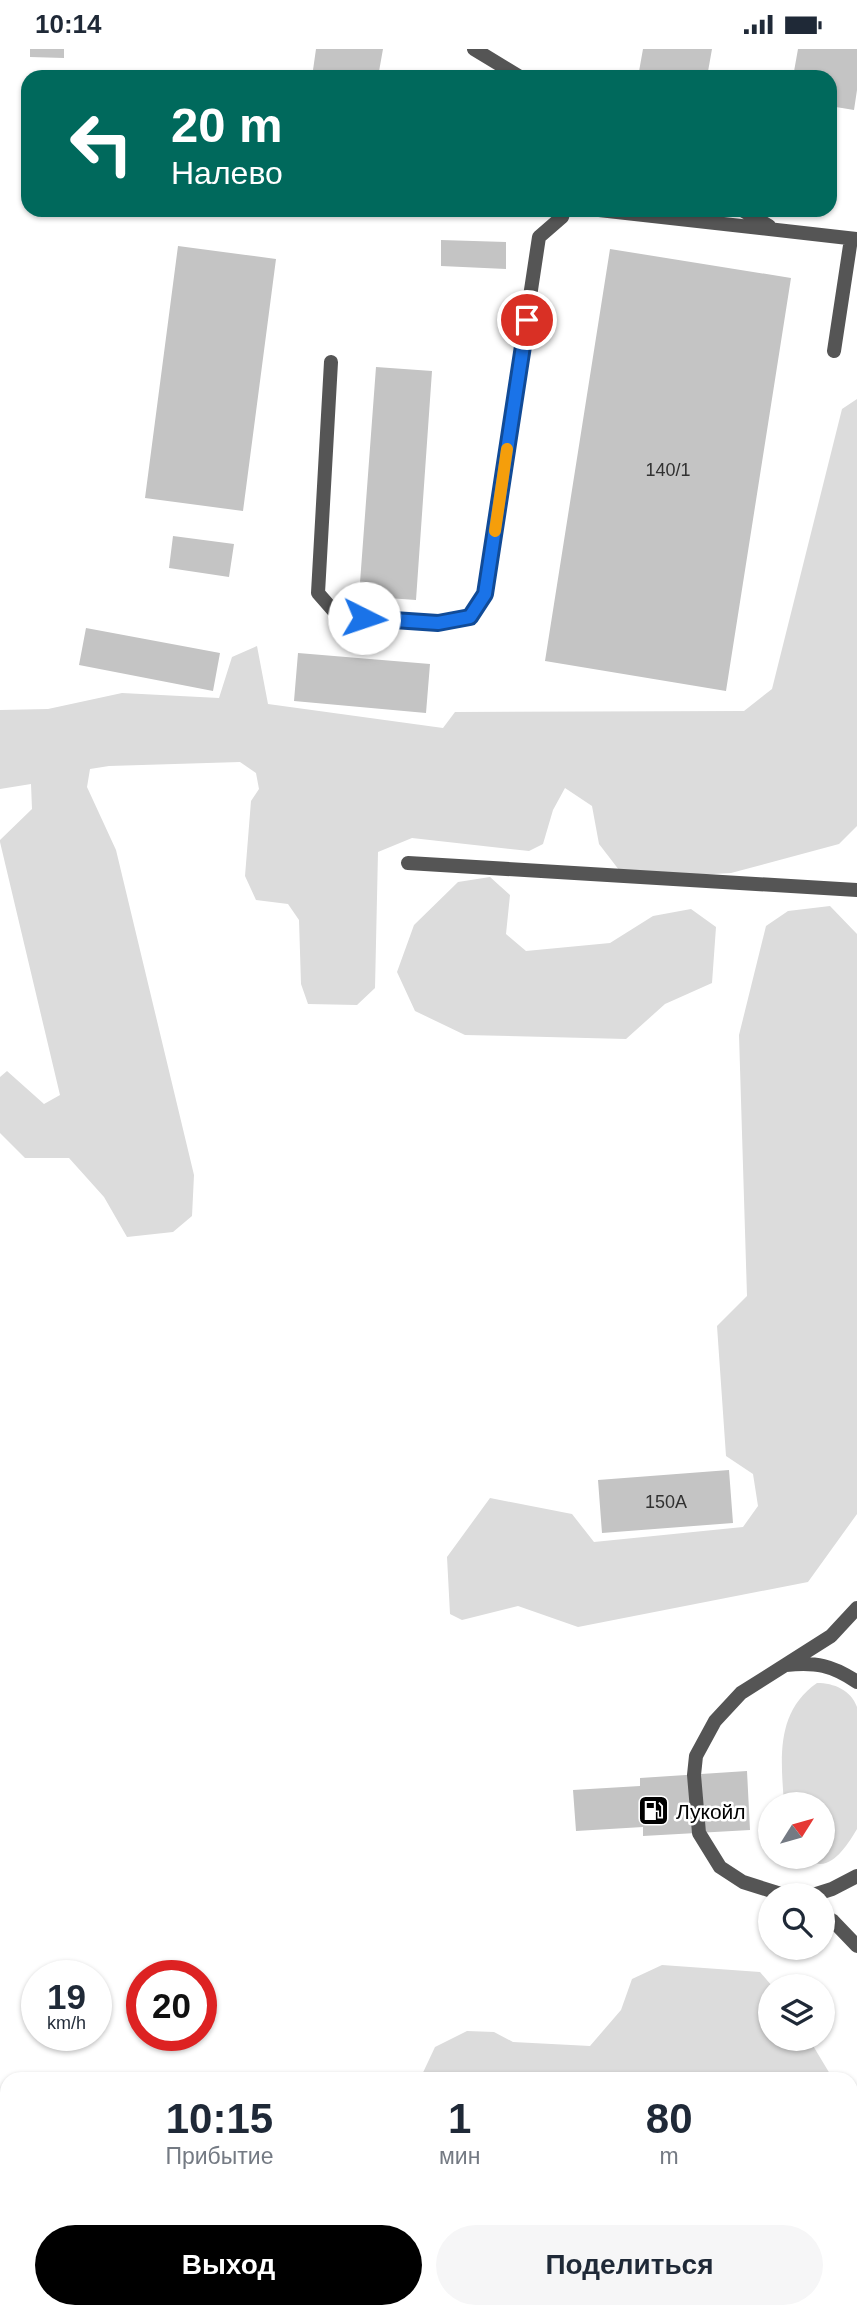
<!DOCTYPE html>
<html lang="ru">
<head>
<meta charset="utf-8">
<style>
  :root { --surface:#fff; --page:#f6f6f7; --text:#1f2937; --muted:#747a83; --accent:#000 }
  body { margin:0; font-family:Arial,sans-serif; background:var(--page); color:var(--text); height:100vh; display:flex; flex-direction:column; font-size:26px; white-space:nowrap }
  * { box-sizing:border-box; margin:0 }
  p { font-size:23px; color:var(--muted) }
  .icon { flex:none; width:38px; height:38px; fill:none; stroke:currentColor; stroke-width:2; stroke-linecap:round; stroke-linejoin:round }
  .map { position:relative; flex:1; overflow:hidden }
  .details { position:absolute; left:0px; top:2023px; width:858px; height:247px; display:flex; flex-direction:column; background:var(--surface); border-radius:21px 21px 0 0; box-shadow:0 2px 5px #0004 }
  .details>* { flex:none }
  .hud { position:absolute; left:21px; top:21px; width:816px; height:147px; border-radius:21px; box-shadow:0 2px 5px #0004; background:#00695c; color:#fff; overflow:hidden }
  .needle { width:46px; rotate:53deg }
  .tools { position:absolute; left:758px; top:1743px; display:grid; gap:14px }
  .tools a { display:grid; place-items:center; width:77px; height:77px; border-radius:50%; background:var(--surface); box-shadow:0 2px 5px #0004; font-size:35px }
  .speed { position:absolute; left:21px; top:1911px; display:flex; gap:14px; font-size:35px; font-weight:700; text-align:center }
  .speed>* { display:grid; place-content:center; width:91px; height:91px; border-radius:50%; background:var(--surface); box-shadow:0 2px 5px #0004; line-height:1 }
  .speed small { font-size:18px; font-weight:400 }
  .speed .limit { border:10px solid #d22; background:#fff; color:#111 }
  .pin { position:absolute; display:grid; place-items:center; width:60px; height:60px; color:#fff; margin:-30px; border:4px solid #fff; border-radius:50%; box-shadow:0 2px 7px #0007 }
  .me { position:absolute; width:77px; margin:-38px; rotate:94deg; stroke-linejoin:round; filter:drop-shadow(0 0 5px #0008) }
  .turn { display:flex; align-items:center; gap:24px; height:147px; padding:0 35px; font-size:32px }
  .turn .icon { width:91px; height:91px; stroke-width:2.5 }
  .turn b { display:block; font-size:49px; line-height:60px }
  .eta { display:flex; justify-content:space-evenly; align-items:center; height:119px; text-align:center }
  .eta b { font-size:42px; font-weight:600; line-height:49px }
  .cta { display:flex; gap:14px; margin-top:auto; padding:14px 35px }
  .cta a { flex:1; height:80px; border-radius:42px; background:var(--accent); color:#fff; font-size:28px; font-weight:600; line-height:80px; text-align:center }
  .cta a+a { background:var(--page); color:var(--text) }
  .status { display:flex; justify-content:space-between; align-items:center; height:49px; padding:0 35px; background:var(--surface); direction:ltr }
  .status svg { height:19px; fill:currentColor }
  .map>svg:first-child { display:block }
  .green { fill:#dcdcdc }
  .building { fill:#c4c4c4 }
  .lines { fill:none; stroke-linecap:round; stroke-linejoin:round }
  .service { stroke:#555; stroke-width:14 }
  .route-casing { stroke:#114b97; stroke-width:18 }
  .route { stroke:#1a73e8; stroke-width:12 }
  .slow { stroke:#f59e0b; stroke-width:12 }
  .labels { text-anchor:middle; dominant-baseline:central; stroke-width:5; stroke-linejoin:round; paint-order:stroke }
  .number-label { font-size:18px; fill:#313131 }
  .poi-label { font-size:21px; fill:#000; stroke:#fff; text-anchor:start }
</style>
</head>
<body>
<div class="status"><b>10:14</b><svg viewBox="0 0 49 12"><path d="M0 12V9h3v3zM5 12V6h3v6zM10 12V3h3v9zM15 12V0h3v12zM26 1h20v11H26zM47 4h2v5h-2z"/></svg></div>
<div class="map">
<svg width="857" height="2269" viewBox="0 0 857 2269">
  <rect width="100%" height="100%" fill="#fff"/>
  <path class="green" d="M 857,350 L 857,777 L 839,795 L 731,824 L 626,830 L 599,795 L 592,757 L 565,739 L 553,761 L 543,795 L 529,802 L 412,789 L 378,803 L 375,939 L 357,956 L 308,955 L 301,935 L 299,871 L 288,855 L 256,851 L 245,827 L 251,752 L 259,740 L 256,724 L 240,713 L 109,717 L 90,720 L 87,738 L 116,801 L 194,1126 L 192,1167 L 173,1183 L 127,1188 L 104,1148 L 69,1109 L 25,1109 L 0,1084 L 0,1028 L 7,1022 L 44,1055 L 60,1046 L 0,793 L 0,791 L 32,760 L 31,735 L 0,740 L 0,661 L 48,660 L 122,644 L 219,649 L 232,608 L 257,597 L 268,655 L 443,679 L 455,663 L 744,662 L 772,640 L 842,360 Z
    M 490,828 L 510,846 L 506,885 L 526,902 L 610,894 L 653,867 L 691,860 L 716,878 L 712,934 L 665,955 L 626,990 L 465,986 L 415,962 L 397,923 L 414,876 L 458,833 Z
    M 830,857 L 857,885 L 857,1465 L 808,1533 L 578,1578 L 518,1557 L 462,1571 L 450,1565 L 447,1508 L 490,1449 L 572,1465 L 594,1493 L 743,1478 L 758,1457 L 753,1425 L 726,1407 L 717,1277 L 747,1247 L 739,986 L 766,877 L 788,862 Z
    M 817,1634 C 834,1634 851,1641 857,1658 L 857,1780 C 847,1797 827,1829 806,1808 L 822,1808 L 822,1755 L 784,1755 C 781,1711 775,1663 817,1634 Z
    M 662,1916 L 760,1923 L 772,1937 L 770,1937 L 770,1990 L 809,1990 L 833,2030 L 420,2030 L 435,1998 L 467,1982 L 494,1983 L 513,1993 L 590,1997 L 621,1961 L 632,1930 Z
    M 383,2263 L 842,2263 L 842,2269 L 383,2269 Z"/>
  <path class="building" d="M 30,0 L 64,0 L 64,9 L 30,8 Z
    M 316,0 L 383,0 L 378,28 L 312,28 Z
    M 643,0 L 712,0 L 707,28 L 638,28 Z
    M 798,0 L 857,0 L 857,41 L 854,61 L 830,57 L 830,28 L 793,28 Z
    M 441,191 L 506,193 L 506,220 L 441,217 Z
    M 178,197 L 276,210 L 243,462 L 145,449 Z
    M 610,200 L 791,229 L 726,642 L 545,612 Z
    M 376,318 L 432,322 L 416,551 L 359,547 Z
    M 173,487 L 234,495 L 229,528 L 169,519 Z
    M 86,579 L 220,604 L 213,642 L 79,616 Z
    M 298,604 L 430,615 L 426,664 L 294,652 Z
    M 729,1421 L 733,1474 L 602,1484 L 598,1431 Z
    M 747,1722 L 750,1781 L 643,1787 L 643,1778 L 576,1782 L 573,1741 L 640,1737 L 640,1729 Z"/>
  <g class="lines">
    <path class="service" d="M 474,0 L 520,28
      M 599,161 L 857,190
      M 742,161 L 769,177
      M 834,302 L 851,190
      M 331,313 L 318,544 L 339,568 L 438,574 L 470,568 L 485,545 L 539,188 L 562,168 L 564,161
      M 408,814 L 857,841
      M 786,1616 C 816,1613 832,1616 857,1633
      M 784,1846 L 743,1833 L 720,1818 L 699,1784 L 694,1726 L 696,1707 L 715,1672 L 741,1644 L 831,1587 L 857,1559
      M 813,1846 L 832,1840 L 857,1827
      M 822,1866 L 833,1872 L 857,1897"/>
  </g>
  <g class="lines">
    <defs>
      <path id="route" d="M 364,569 L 438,574 L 470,568 L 485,545 L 527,271"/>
    </defs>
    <use href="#route" class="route-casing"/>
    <use href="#route" class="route"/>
    <path class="slow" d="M 495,482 L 507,400"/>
  </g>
  <defs>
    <symbol id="fuel-square" viewBox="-11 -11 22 22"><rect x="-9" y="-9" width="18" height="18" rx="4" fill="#000" stroke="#fff"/><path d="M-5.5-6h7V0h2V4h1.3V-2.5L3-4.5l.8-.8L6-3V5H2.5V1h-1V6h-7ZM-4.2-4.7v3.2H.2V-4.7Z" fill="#fff"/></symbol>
  </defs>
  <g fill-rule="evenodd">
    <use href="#fuel-square" x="636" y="1744" width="35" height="35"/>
  </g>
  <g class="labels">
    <g class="number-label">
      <text x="668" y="421">140/1</text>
      <text x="666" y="1453">150А</text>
    </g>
    <g class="poi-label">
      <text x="676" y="1762">Лукойл</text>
    </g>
  </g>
</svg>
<div class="tools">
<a><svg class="needle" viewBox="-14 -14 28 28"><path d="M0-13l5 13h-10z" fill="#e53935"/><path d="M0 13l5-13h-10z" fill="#747a83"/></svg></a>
<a><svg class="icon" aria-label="search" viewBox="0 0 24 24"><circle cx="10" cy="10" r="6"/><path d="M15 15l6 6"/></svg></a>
<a><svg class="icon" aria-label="layers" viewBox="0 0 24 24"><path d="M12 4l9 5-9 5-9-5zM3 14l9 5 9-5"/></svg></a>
</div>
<div class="speed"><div>19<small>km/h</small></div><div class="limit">20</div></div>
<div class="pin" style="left:527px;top:271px;background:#d93025"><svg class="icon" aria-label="arrive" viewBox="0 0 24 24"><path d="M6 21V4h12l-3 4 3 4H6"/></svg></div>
<svg class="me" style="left:364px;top:569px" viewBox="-20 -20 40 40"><circle r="19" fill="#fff"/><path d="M0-13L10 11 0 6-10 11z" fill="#1a73e8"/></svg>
<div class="hud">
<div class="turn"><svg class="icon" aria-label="left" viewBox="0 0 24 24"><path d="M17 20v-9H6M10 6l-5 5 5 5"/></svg><div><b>20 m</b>Налево</div></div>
</div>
<section class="details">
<div class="eta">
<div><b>10:15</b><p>Прибытие</p></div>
<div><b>1</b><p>мин</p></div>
<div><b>80</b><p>m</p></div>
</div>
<div class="cta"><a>Выход</a><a>Поделиться</a></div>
</section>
</div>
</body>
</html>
